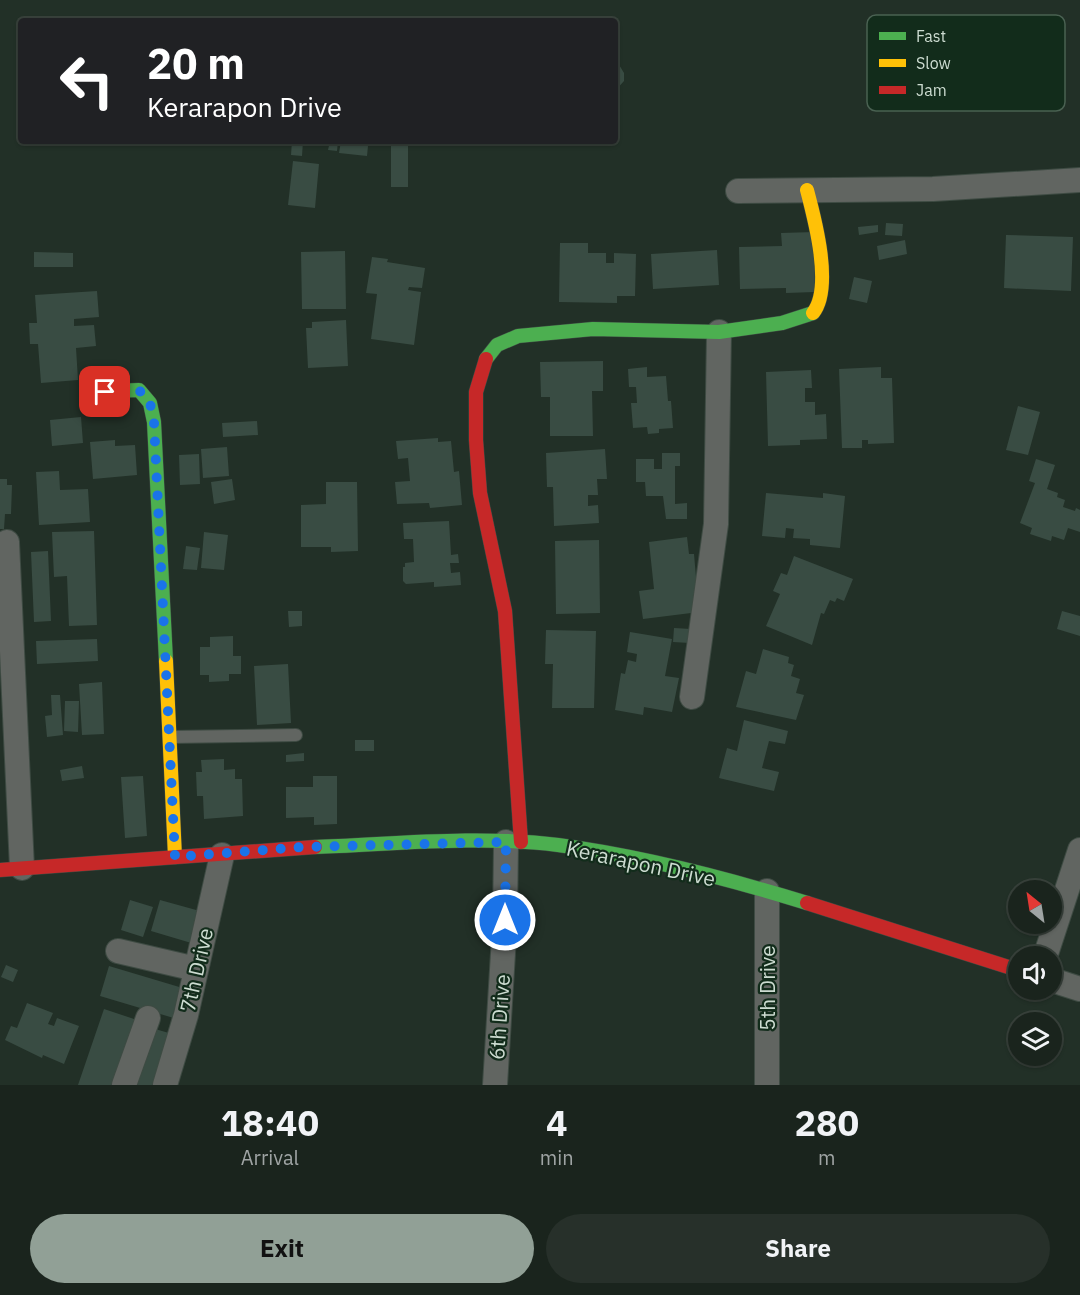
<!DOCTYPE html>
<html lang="en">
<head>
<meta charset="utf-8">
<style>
  :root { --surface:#1a241d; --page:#27302a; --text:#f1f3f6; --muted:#9fa4a4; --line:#38413b; --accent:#91a096 }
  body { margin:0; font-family:"IBM Plex Sans",sans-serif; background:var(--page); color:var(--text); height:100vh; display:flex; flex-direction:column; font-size:22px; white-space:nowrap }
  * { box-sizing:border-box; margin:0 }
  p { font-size:20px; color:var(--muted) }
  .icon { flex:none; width:33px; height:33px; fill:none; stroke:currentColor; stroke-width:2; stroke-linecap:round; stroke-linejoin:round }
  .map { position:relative; height:1085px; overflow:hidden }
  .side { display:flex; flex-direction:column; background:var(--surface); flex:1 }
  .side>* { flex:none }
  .hud { position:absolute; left:18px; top:18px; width:600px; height:126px; border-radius:6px; box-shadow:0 2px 4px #0004,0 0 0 2px var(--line); background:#202124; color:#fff; overflow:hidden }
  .needle { width:39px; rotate:330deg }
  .controls { position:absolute; left:1008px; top:880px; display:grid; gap:12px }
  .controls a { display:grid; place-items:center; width:54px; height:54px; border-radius:50%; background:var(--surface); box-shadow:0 2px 4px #0004,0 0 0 2px var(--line); font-size:30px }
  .pin { position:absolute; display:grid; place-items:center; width:51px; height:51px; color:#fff; margin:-26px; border-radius:12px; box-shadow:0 3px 9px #0006 }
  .me { position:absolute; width:66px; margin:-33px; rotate:0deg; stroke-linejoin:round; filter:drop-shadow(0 0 4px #0008) }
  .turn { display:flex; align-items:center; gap:21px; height:126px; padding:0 30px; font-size:27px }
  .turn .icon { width:78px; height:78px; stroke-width:2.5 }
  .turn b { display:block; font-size:42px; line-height:51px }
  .eta { display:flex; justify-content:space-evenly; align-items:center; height:102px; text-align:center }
  .eta b { font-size:36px; font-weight:700; line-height:42px }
  .action { display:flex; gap:12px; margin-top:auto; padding:12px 30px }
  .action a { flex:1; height:69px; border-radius:36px; background:var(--accent); color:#111; font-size:24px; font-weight:700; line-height:69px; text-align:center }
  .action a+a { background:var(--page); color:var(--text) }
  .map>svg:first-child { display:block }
  .building { fill:#394c43 }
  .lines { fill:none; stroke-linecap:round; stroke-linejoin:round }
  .lane-casing { stroke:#3e4b43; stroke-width:14 }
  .street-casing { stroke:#3e4b43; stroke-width:26 }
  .fast-casing { stroke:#3e4b43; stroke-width:15 }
  .slow-casing { stroke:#3e4b43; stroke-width:15 }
  .jam-casing { stroke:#3e4b43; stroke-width:15 }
  .lane { stroke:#616561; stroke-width:12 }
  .street { stroke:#616561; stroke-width:24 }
  .fast { stroke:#4caf50; stroke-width:14 }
  .slow { stroke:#ffc107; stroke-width:14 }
  .jam { stroke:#c62828; stroke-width:14 }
  .route { stroke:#1a73e8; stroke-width:10; stroke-dasharray:0 18 }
  .labels { text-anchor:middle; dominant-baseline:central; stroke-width:4.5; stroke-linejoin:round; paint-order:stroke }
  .street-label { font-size:21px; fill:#cddcd1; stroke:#122c1b }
  .key { fill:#122c1b; stroke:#4a6152; stroke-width:1.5 }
  .key-label { font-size:16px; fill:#cddcd1 }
</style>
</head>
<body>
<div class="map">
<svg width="1080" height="1085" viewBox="0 0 1080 1085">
  <rect width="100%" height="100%" fill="#223027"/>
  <path class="building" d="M 615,58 L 624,73 L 624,81 L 615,91 Z
    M 292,141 L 303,141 L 302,156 L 291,155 Z
    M 330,141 L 338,141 L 337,151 L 328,150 Z
    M 341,141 L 368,146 L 367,156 L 339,153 Z
    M 391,141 L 408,141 L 408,187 L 391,187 Z
    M 293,161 L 319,164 L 315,208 L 288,205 Z
    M 886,223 L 903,224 L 902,236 L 885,235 Z
    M 878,225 L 878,232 L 859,235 L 858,227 Z
    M 814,232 L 815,292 L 786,293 L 786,288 L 740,289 L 739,247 L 782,246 L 781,233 Z
    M 1006,235 L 1073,237 L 1071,291 L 1004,288 Z
    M 905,240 L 907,254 L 879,260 L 877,246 Z
    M 560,243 L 588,243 L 588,253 L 606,253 L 606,263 L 614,263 L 614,253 L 636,254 L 635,296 L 617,296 L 617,303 L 559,302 Z
    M 717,250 L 719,285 L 653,289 L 651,254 Z
    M 345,251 L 346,309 L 302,309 L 301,252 Z
    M 34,252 L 73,253 L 73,267 L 34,267 Z
    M 372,257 L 388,259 L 387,262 L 425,268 L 422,288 L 409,287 L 408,290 L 421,292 L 414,345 L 371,339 L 377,294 L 366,293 Z
    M 854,277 L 872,281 L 867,303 L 849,299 Z
    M 97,291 L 99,317 L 74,319 L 74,326 L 94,325 L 96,346 L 76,348 L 78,380 L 41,383 L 38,344 L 30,344 L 29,323 L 37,323 L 35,295 Z
    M 346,320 L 348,366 L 308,368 L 306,328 L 312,328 L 312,322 Z
    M 603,361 L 603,391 L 592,391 L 593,436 L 550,436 L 550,397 L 541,397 L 540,362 Z
    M 647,367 L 647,377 L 666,376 L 668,401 L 671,401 L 673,428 L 659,429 L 659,433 L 648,434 L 647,427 L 633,428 L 631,403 L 637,403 L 636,387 L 629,387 L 628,369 Z
    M 881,367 L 881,378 L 892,378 L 894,443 L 868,444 L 868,440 L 862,440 L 862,448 L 842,448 L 839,369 Z
    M 811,370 L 812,388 L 805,388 L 805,402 L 815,402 L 815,415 L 826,414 L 827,439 L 800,440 L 800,445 L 768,446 L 766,372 Z
    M 1018,406 L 1040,412 L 1028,455 L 1006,450 Z
    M 81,417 L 83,443 L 52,446 L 50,420 Z
    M 257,421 L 258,435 L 223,437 L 222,423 Z
    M 438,438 L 438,442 L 451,441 L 454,472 L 459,471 L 462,505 L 430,508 L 429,503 L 397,504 L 395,482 L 410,481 L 408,458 L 398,459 L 396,441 Z
    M 115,440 L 115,446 L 135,445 L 137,475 L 93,479 L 90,442 Z
    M 227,447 L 229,476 L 203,478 L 201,449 Z
    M 605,449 L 607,479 L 597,479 L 598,495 L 588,495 L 588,506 L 598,505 L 599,523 L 554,526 L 553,487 L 547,487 L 546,453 Z
    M 662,453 L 680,453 L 680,466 L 675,466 L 675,504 L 687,503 L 687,519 L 666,519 L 663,496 L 646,496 L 645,482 L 636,482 L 636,459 L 654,459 L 654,469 L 662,469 Z
    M 199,454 L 200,484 L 180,485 L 179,455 Z
    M 1036,459 L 1055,465 L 1047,489 L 1058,493 L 1057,497 L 1065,500 L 1063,507 L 1075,511 L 1076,508 L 1080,510 L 1080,532 L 1068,528 L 1064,540 L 1052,536 L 1051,541 L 1030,534 L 1032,528 L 1020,523 L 1035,483 L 1029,481 Z
    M 59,471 L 60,490 L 88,489 L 90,522 L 39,525 L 36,472 Z
    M 0,479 L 7,479 L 7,485 L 12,485 L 11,514 L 5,514 L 4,529 L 0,529 Z
    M 232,479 L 235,500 L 214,504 L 211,482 Z
    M 326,482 L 357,482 L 358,551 L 331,552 L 331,547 L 301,547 L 301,505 L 326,504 Z
    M 766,493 L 823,498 L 823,493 L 845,496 L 840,548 L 810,545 L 810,539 L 793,538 L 794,529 L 786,528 L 785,538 L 762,536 Z
    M 449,521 L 451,555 L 458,554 L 459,563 L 450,563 L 451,573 L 460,572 L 461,585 L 434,587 L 434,582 L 406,584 L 403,581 L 403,567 L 405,567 L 405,563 L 414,562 L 413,539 L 404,539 L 403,523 Z
    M 94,531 L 97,625 L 69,626 L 67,576 L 54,577 L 52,532 Z
    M 204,532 L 228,535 L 224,570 L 201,568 Z
    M 687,537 L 689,554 L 694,554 L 699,612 L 643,619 L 639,591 L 654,589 L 649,542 Z
    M 599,540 L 600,613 L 556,614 L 555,541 Z
    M 186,546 L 200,548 L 197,570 L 183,569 Z
    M 48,551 L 51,621 L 34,622 L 31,552 Z
    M 794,556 L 853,579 L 844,601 L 837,598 L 835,602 L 830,600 L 824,614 L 821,613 L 812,645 L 766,626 L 780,594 L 773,591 L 781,573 L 787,575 Z
    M 288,611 L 302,611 L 302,626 L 289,627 Z
    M 1062,611 L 1080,616 L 1080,636 L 1057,629 Z
    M 674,628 L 691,629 L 690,643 L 673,642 Z
    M 546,630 L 596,631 L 594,708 L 552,708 L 553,664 L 545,664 Z
    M 630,632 L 672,639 L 665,676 L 679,678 L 672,712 L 644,707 L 643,715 L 615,710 L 621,673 L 625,674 L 628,660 L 636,662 L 637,654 L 627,652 Z
    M 233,636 L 233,656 L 241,656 L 241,674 L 229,674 L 229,681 L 209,682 L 209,675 L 200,675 L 200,647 L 210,647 L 210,637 Z
    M 97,639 L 98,661 L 37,664 L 36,641 Z
    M 763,649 L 789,657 L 788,663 L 794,665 L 791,676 L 800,679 L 796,693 L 804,695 L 796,720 L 736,707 L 746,671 L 756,674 Z
    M 288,664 L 291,723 L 257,725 L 254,666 Z
    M 102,682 L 104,734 L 82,735 L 79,684 Z
    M 51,695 L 60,695 L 63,735 L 47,737 L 45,716 L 52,715 Z
    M 65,701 L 79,701 L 78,732 L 64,731 Z
    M 744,720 L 788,731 L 785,744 L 769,741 L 762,768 L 779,772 L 774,791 L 719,778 L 727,748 L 737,751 Z
    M 355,740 L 374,740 L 374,751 L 355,751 Z
    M 304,753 L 304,761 L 286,762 L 286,755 Z
    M 224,759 L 224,770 L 235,769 L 235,779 L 242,779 L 243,816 L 204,819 L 203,796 L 197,796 L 196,772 L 202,772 L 201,760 Z
    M 82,766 L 84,778 L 62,781 L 60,770 Z
    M 143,776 L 147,836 L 125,838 L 121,777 Z
    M 313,776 L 337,776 L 337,824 L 314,825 L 314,817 L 286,818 L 286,787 L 313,787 Z
    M 130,900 L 153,907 L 143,937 L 121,930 Z
    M 160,900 L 207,913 L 198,945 L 151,931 Z
    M 6,965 L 18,970 L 13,982 L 1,977 Z
    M 109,966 L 186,989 L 177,1019 L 100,996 Z
    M 27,1003 L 53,1013 L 48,1024 L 54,1026 L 57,1018 L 79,1026 L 64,1064 L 43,1055 L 42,1058 L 5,1040 L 11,1026 L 17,1028 Z
    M 104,1009 L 140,1021 L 118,1085 L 78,1085 Z
    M 145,1026 L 179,1036 L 164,1085 L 128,1085 Z"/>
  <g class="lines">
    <defs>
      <path id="lane" d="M 170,737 L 296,735"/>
      <path id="street" d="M 738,191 L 933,189 L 1080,180
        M 7,542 L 22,868
        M 692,697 L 716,524 L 719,332
        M 767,891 L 767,1085
        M 118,951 L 196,969
        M 1045,957 L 1080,850
        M 1052,980 L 1080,989
        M 124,1085 L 148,1018
        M 165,1085 L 186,1015 L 222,855
        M 495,1085 L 505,920 L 506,842"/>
      <path id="fast" d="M 486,359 L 497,345 L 518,336 L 593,329 L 719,332 L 782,323 L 813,313
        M 88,392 L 139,390 L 150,403 L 154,422 L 166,661
        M 315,847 C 395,844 478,835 558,845 C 642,856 726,878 807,903"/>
      <path id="slow" d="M 807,190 C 815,220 833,288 813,313
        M 166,661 L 175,857"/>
      <path id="jam" d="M 486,359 L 476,392 L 476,440 L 480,493 L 505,611 L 521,842
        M 0,870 L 315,847
        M 807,903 L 1018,970"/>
    </defs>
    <use href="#lane" class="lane-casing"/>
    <use href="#street" class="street-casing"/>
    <use href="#fast" class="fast-casing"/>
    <use href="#slow" class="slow-casing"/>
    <use href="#jam" class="jam-casing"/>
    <use href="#lane" class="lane"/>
    <use href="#street" class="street"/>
    <use href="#fast" class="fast"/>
    <use href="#slow" class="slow"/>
    <use href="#jam" class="jam"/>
  </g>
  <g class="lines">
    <path class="route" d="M 105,392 L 139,390 L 150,403 L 154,422 L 175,857 L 303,847 L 506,842 L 505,920"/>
  </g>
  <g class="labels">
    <g class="street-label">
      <text transform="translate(641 863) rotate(12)">Kerarapon Drive</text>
      <text transform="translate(196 970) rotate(-77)">7th Drive</text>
      <text transform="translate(767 988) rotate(-90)">5th Drive</text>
      <text transform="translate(499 1017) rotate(-86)">6th Drive</text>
    </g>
  </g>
  <rect x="867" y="15" width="198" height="96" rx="9" class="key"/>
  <rect x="879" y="32" width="27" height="8" fill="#4caf50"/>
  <rect x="879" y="59" width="27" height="8" fill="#ffc107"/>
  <rect x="879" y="86" width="27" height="8" fill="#c62828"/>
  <g class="key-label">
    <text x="916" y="42">Fast</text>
    <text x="916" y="69">Slow</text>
    <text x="916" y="96">Jam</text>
  </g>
</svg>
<div class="controls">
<a><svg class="needle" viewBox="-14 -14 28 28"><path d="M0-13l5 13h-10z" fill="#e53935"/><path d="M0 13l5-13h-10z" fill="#9fa4a4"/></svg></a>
<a><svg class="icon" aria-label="sound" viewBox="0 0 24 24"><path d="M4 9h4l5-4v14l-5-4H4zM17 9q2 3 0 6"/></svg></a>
<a><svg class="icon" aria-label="layers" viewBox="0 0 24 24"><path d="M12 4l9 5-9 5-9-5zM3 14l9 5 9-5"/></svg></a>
</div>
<div class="pin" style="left:105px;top:392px;background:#d93025"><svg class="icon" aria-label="arrive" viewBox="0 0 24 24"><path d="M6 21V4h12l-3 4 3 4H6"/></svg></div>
<svg class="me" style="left:505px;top:920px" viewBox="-20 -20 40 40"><circle r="17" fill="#1a73e8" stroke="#fff" stroke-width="3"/><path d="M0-11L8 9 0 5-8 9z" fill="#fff"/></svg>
<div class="hud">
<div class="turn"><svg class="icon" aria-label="left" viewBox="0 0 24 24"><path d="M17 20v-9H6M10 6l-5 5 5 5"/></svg><div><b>20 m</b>Kerarapon Drive</div></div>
</div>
</div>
<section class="side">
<div class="eta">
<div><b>18:40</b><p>Arrival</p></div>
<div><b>4</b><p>min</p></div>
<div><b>280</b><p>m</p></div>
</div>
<div class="action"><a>Exit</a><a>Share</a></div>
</section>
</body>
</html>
